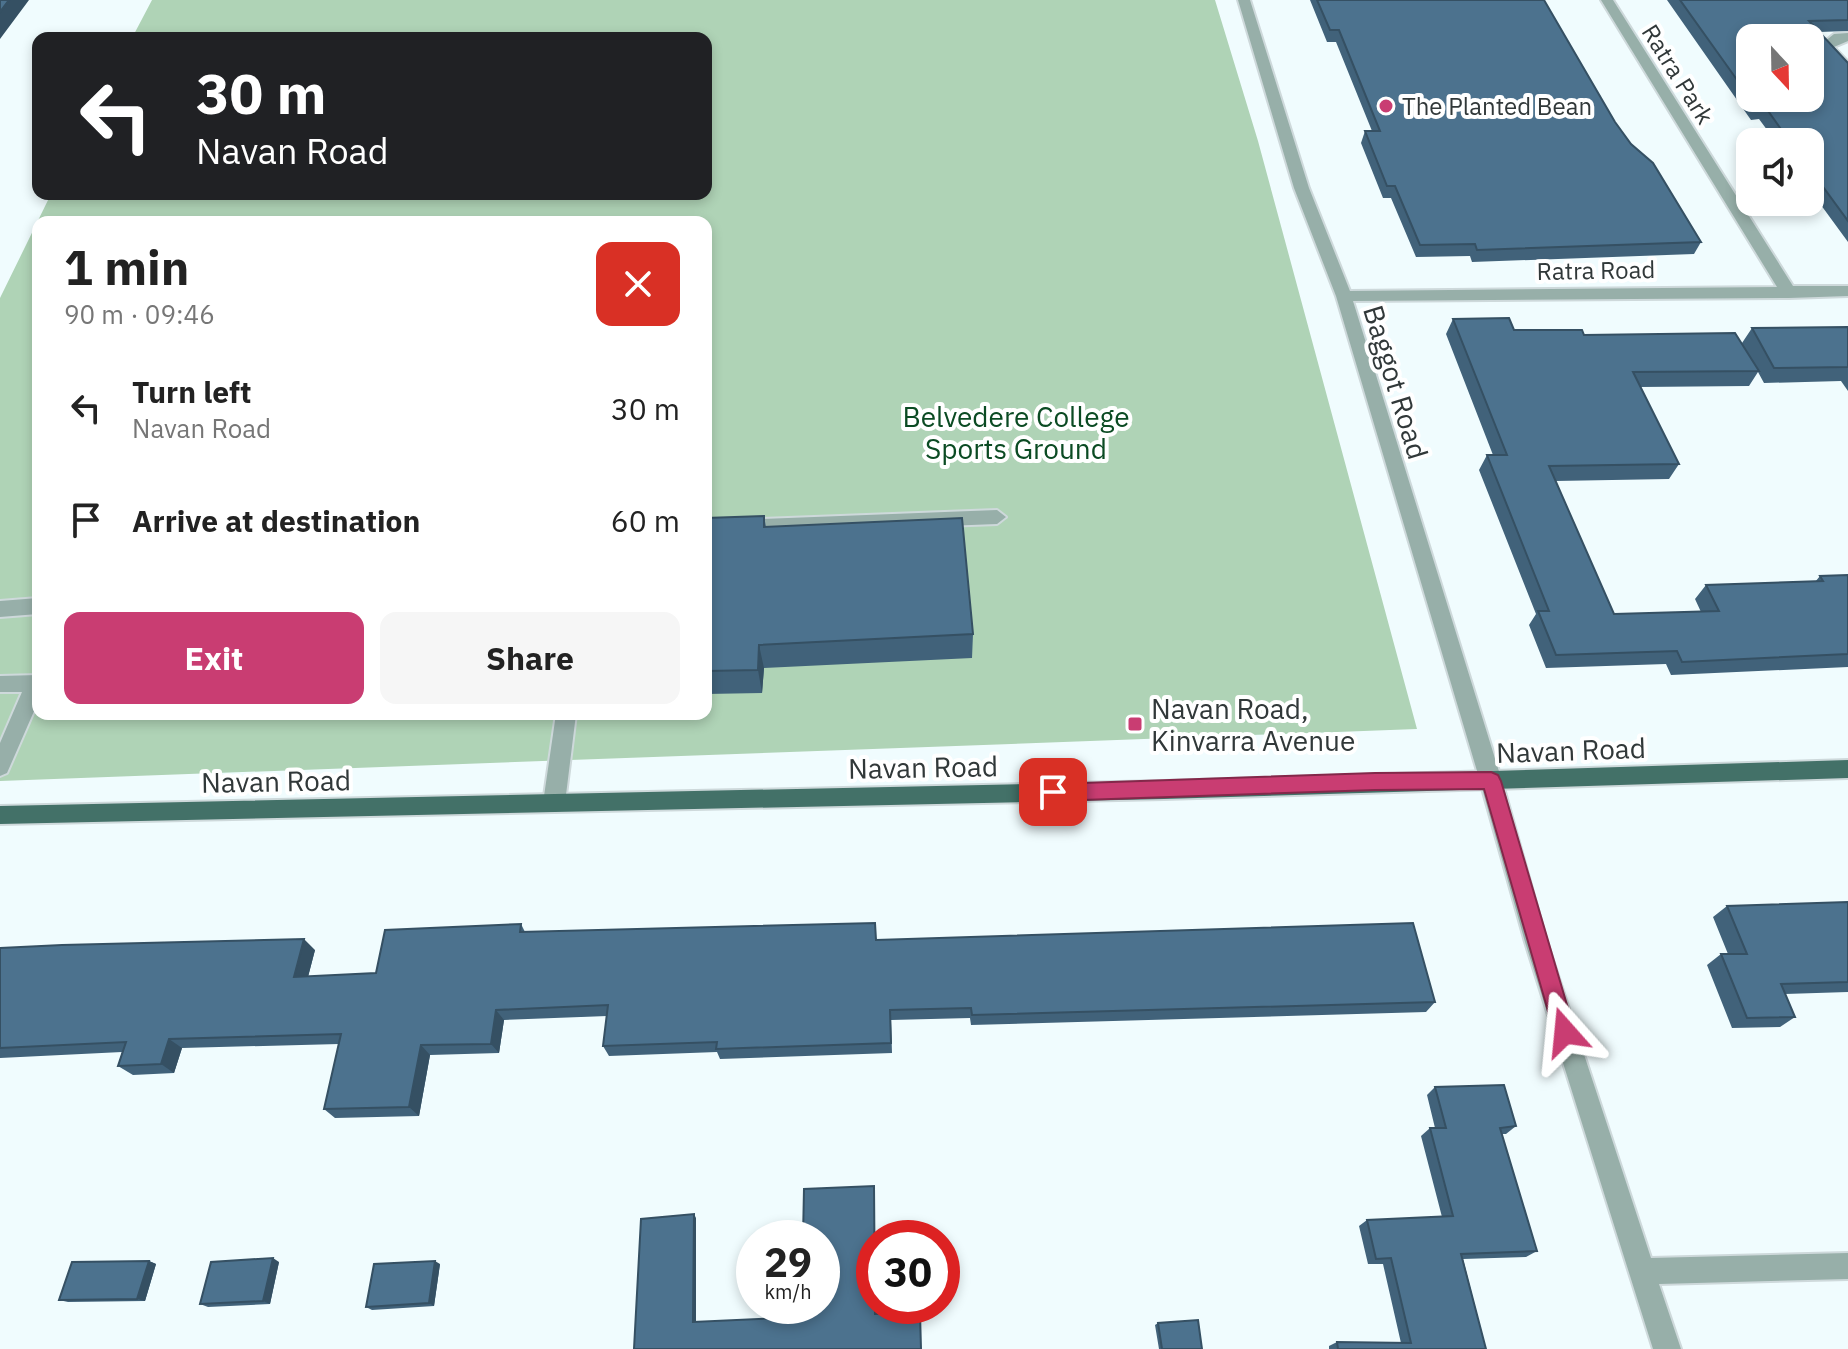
<!DOCTYPE html>
<html lang="en">
<head>
<meta charset="utf-8">
<style>
  :root { --surface:#fff; --page:#f6f6f6; --text:#222; --muted:#767676; --accent:#c93d72 }
  body { margin:0; font-family:"IBM Plex Sans",sans-serif; background:var(--page); color:var(--text); height:100vh; display:flex; flex-direction:column; font-size:30px; white-space:nowrap }
  * { box-sizing:border-box; margin:0 }
  p { font-size:26px; color:var(--muted) }
  .icon { flex:none; width:44px; height:44px; fill:none; stroke:currentColor; stroke-width:2; stroke-linecap:round; stroke-linejoin:round }
  .map { position:relative; flex:1; overflow:hidden }
  .sheet { position:absolute; left:32px; top:216px; width:680px; height:504px; display:flex; flex-direction:column; background:var(--surface); border-radius:16px; box-shadow:0 4px 12px #0003 }
  .sheet>* { flex:none }
  .top-card { position:absolute; left:32px; top:32px; width:680px; height:168px; border-radius:16px; box-shadow:0 4px 12px #0003; background:#202124; color:#fff; overflow:hidden }
  .needle { width:52px; rotate:158deg }
  .buttons { position:absolute; left:1736px; top:24px; display:grid; gap:16px }
  .buttons a { display:grid; place-items:center; width:88px; height:88px; border-radius:16px; background:var(--surface); box-shadow:0 4px 12px #0003; font-size:40px }
  .speed { position:absolute; left:736px; top:1220px; display:flex; gap:16px; font-size:40px; font-weight:700; text-align:center }
  .speed>* { display:grid; place-content:center; width:104px; height:104px; border-radius:50%; background:var(--surface); box-shadow:0 4px 12px #0003; line-height:1 }
  .speed small { font-size:20px; font-weight:400 }
  .speed .limit { border:12px solid #d22; background:#fff; color:#111 }
  .pin { position:absolute; display:grid; place-items:center; width:68px; height:68px; color:#fff; margin:-34px; border-radius:16px; box-shadow:0 4px 12px #0006 }
  .me { position:absolute; width:88px; margin:-44px; rotate:342deg; stroke-linejoin:round; filter:drop-shadow(0 0 6px #0008) }
  .turn { display:flex; align-items:center; gap:28px; height:168px; padding:0 32px; font-size:36px }
  .turn .icon { width:104px; height:104px; stroke-width:2.5 }
  .turn b { display:block; font-size:56px; line-height:68px }
  .round { display:grid; place-items:center; flex:none; width:84px; height:84px; border-radius:16px; background:var(--page) }
  .summary { display:flex; align-items:center; justify-content:space-between; height:136px; padding:0 32px }
  h1 { font-size:48px; font-weight:800; line-height:60px }
  .action { display:flex; gap:16px; margin-top:auto; padding:16px 32px }
  .action a { flex:1; height:92px; border-radius:16px; background:var(--accent); color:#fff; font-size:32px; font-weight:800; line-height:92px; text-align:center }
  .action a+a { background:var(--page); color:var(--text) }
  ul { padding:0; list-style:none }
  li { display:flex; align-items:center; gap:24px; height:112px; padding:0 32px }
  li div { flex:1 }
  li b { display:block; font-size:30px }
  li em { font-style:normal }
  .map>svg:first-child { display:block }
  .green { fill:#afd3b6; fill-rule:evenodd }
  .lines { fill:none; stroke-linecap:round; stroke-linejoin:round }
  .minor-casing { stroke:#ced9db; stroke-width:4 }
  .major-casing { stroke:#ced9db; stroke-width:4 }
  .minor { fill:#97afa9; fill-rule:evenodd }
  .major { fill:#437168; fill-rule:evenodd }
  .wall { fill:#41627a }
  .shaded-wall { fill:#355063 }
  .building { fill:#4c728e; stroke:#355063; stroke-width:2 }
  .route { fill:#c93d72; stroke:#83284a; stroke-width:2 }
  .poi-dot { fill:#c93d72; stroke:#fff; stroke-width:3 }
  .labels { text-anchor:middle; dominant-baseline:central; stroke-width:8; stroke-linejoin:round; paint-order:stroke }
  .far-street-label { font-size:24px; fill:#313839; stroke:#fff }
  .far-poi-label { font-size:24px; fill:#313839; stroke:#fff; text-anchor:start }
  .street-label { font-size:28px; fill:#313839; stroke:#fff }
  .park-label { font-size:28px; fill:#0b4b23; stroke:#fff }
  .poi-label { font-size:28px; fill:#313839; stroke:#fff; text-anchor:start }
</style>
</head>
<body>
<div class="map">
<svg width="1848" height="1349" viewBox="0 0 1848 1349">
  <rect width="100%" height="100%" fill="#f0fcfe"/>
  <path class="green" d="M 152,0 L 1215,0 L 1258,141 L 1417,729 L 0,781 L 0,298 L 51,194 L 706,194 L 706,38 L 132,38 ZM 38,222 L 706,222 L 706,714 L 38,714 Z"/>
  <g class="lines">
    <defs>
      <path id="minor" d="M 1238,0 L 1250,0 L 1309,188 L 1350,291 L 1777,287 L 1601,0 L 1613,0 L 1793,286 L 1848,286 L 1848,296 L 1789,298 L 1353,301 L 1502,781 L 1547,942 L 1651,1258 L 1848,1253 L 1848,1279 L 1659,1284 L 1681,1349 L 1653,1349 L 1525,942 L 1480,781 L 1336,296 L 1294,188 Z
        M 1848,33 L 1848,41 L 1834,47 L 1848,62 L 1848,74 L 1843,73 L 1819,46 L 1834,34 Z
        M 997,510 L 1006,517 L 997,524 L 706,535 L 706,521 Z
        M 38,598 L 38,614 L 0,617 L 0,601 Z
        M 38,675 L 38,702 L 7,773 L 0,776 L 0,743 L 22,692 L 0,692 L 0,676 Z
        M 556,714 L 576,714 L 565,803 L 562,810 L 554,812 L 546,810 L 543,803 Z"/>
      <path id="major" d="M 1848,760 L 1848,778 L 1164,799 L 0,824 L 0,806 L 1164,781 Z"/>
    </defs>
    <use href="#minor" class="minor-casing"/>
    <use href="#major" class="major-casing"/>
    <use href="#minor" class="minor"/>
    <use href="#major" class="major"/>
  </g>
  <path class="wall" d="M 1310,0 L 1544,0 L 1615,122 L 1701,242 L 1694,254 L 1472,262 L 1470,256 L 1416,257 L 1391,198 L 1383,198 L 1361,143 L 1365,131 L 1372,131 L 1336,42 L 1327,42 Z
    M 1667,0 L 1848,0 L 1848,31 L 1819,32 L 1848,63 L 1848,242 L 1810,190 L 1810,142 L 1776,142 L 1759,119 L 1751,120 Z
    M 1453,319 L 1514,330 L 1742,343 L 1752,328 L 1848,327 L 1848,391 L 1841,381 L 1764,383 L 1758,372 L 1749,386 L 1640,387 L 1679,464 L 1669,479 L 1555,481 L 1614,614 L 1701,612 L 1695,599 L 1706,585 L 1815,582 L 1820,576 L 1848,575 L 1848,667 L 1671,675 L 1666,664 L 1546,668 L 1529,625 L 1536,614 L 1479,470 L 1487,455 L 1493,455 L 1446,334 Z
    M 764,516 L 766,527 L 973,634 L 972,658 L 764,668 L 762,693 L 706,694 L 706,518 Z
    M 1848,902 L 1848,992 L 1785,994 L 1795,1017 L 1780,1027 L 1732,1028 L 1707,965 L 1721,954 L 1728,954 L 1713,917 L 1727,906 Z
    M 521,924 L 525,932 L 876,940 L 1435,1002 L 1426,1012 L 971,1025 L 970,1018 L 891,1020 L 892,1053 L 720,1059 L 717,1052 L 609,1056 L 603,1046 L 607,1016 L 504,1020 L 499,1053 L 430,1055 L 419,1116 L 335,1118 L 324,1109 L 339,1044 L 182,1048 L 174,1073 L 133,1075 L 118,1066 L 122,1052 L 0,1058 L 0,948 L 315,950 L 308,977 L 376,973 Z
    M 1435,1087 L 1516,1126 L 1506,1134 L 1502,1134 L 1537,1251 L 1526,1257 L 1463,1259 L 1486,1349 L 1329,1349 L 1329,1346 L 1337,1342 L 1401,1343 L 1383,1264 L 1368,1264 L 1359,1226 L 1367,1220 L 1442,1217 L 1421,1136 L 1430,1128 L 1435,1128 L 1427,1095 Z
    M 149,1261 L 156,1264 L 145,1301 L 68,1302 L 59,1300 Z
    M 279,1262 L 270,1304 L 208,1307 L 200,1304 Z
    M 440,1264 L 434,1306 L 372,1310 L 366,1307 Z
    M 1158,1323 L 1202,1349 L 1159,1349 L 1155,1325 Z"/>
  <path class="shaded-wall" d="M 9,0 L 29,0 L 0,39 L 0,12 Z
    M 759,645 L 764,668 L 762,693 L 758,670 Z
    M 304,939 L 315,950 L 305,988 L 294,977 Z
    M 496,1010 L 504,1020 L 499,1053 L 491,1044 Z
    M 169,1039 L 182,1048 L 174,1073 L 161,1064 Z
    M 421,1045 L 430,1055 L 419,1116 L 409,1107 Z
    M 694,1214 L 696,1218 L 696,1324 L 693,1322 Z
    M 273,1258 L 279,1262 L 270,1304 L 263,1301 Z
    M 149,1261 L 156,1264 L 145,1301 L 137,1299 Z
    M 435,1261 L 440,1264 L 434,1306 L 429,1303 Z"/>
  <path class="building" d="M 0,0 L 9,0 L 0,12 Z
    M 1317,0 L 1544,0 L 1615,122 L 1631,144 L 1653,163 L 1701,242 L 1477,250 L 1475,244 L 1420,245 L 1395,186 L 1387,186 L 1365,131 L 1380,131 L 1339,30 L 1330,30 Z
    M 1680,0 L 1848,0 L 1848,20 L 1809,21 L 1848,63 L 1848,221 L 1810,169 L 1810,142 L 1790,142 L 1766,108 L 1758,108 L 1750,98 L 1810,98 L 1810,38 L 1750,38 L 1750,98 Z
    M 1509,318 L 1514,330 L 1582,330 L 1584,335 L 1735,333 L 1759,371 L 1633,372 L 1679,464 L 1549,466 L 1614,614 L 1719,611 L 1706,585 L 1823,581 L 1820,576 L 1848,575 L 1848,654 L 1682,662 L 1677,651 L 1556,655 L 1538,611 L 1549,611 L 1487,455 L 1507,455 L 1453,319 Z
    M 1848,327 L 1848,367 L 1774,368 L 1752,328 Z
    M 764,516 L 764,527 L 962,518 L 973,634 L 759,645 L 758,670 L 706,671 L 706,518 Z
    M 1848,902 L 1848,982 L 1781,984 L 1795,1017 L 1747,1018 L 1721,954 L 1747,954 L 1727,906 Z
    M 875,923 L 876,940 L 1413,923 L 1435,1002 L 972,1015 L 971,1008 L 890,1010 L 891,1043 L 716,1049 L 717,1042 L 603,1046 L 608,1005 L 496,1010 L 491,1044 L 421,1045 L 409,1107 L 324,1109 L 341,1034 L 169,1039 L 161,1064 L 118,1066 L 126,1042 L 0,1048 L 0,948 L 62,945 L 304,939 L 294,977 L 376,973 L 385,930 L 521,924 L 520,932 Z
    M 1504,1085 L 1516,1126 L 1500,1128 L 1537,1251 L 1461,1254 L 1486,1349 L 1338,1349 L 1337,1342 L 1411,1343 L 1391,1258 L 1376,1259 L 1367,1220 L 1453,1216 L 1430,1128 L 1446,1128 L 1435,1087 Z
    M 874,1186 L 875,1314 L 920,1313 L 921,1349 L 634,1349 L 641,1219 L 694,1214 L 693,1322 L 801,1317 L 801,1306 L 822,1306 L 822,1238 L 803,1238 L 804,1189 Z
    M 273,1258 L 263,1301 L 200,1304 L 211,1262 Z
    M 149,1261 L 137,1299 L 59,1300 L 72,1262 Z
    M 435,1261 L 429,1303 L 366,1307 L 374,1264 Z
    M 1198,1320 L 1202,1349 L 1162,1349 L 1158,1323 Z"/>
  <path class="route" d="M 1491,772 L 1498,775 L 1501,781 L 1575,1032 L 1572,1039 L 1565,1042 L 1557,1039 L 1554,1032 L 1484,789 L 1375,790 L 1053,801 L 1047,798 L 1044,792 L 1047,786 L 1053,784 L 1375,773 Z"/>
  <g class="poi-dot">
    <circle cx="1386" cy="106" r="8"/>
    <rect x="1127" y="716" width="16" height="16" rx="4"/>
  </g>
  <g class="labels">
    <g class="far-street-label">
      <text transform="translate(1678 74) rotate(58)">Ratra Park</text>
      <text transform="translate(1596 270) rotate(-1)">Ratra Road</text>
    </g>
    <g class="far-poi-label">
      <text x="1402" y="106">The Planted Bean</text>
    </g>
    <g class="street-label">
      <text transform="translate(1396 382) rotate(73)">Baggot Road</text>
      <text transform="translate(1571 750) rotate(-2)">Navan Road</text>
      <text transform="translate(923 767) rotate(-1)">Navan Road</text>
      <text transform="translate(276 781) rotate(-1)">Navan Road</text>
    </g>
    <g class="park-label">
      <text x="1016" y="416">Belvedere College<tspan x="1016" dy="32">Sports Ground</tspan></text>
    </g>
    <g class="poi-label">
      <text x="1151" y="708">Navan Road,<tspan x="1151" dy="32">Kinvarra Avenue</tspan></text>
    </g>
  </g>
</svg>
<div class="buttons">
<a><svg class="needle" viewBox="-14 -14 28 28"><path d="M0-13l5 13h-10z" fill="#e53935"/><path d="M0 13l5-13h-10z" fill="#767676"/></svg></a>
<a><svg class="icon" aria-label="sound" viewBox="0 0 24 24"><path d="M4 9h4l5-4v14l-5-4H4zM17 9q2 3 0 6"/></svg></a>
</div>
<div class="speed"><div>29<small>km/h</small></div><div class="limit">30</div></div>
<div class="pin" style="left:1053px;top:792px;background:#d93025"><svg class="icon" aria-label="arrive" viewBox="0 0 24 24"><path d="M6 21V4h12l-3 4 3 4H6"/></svg></div>
<svg class="me" style="left:1565px;top:1032px" viewBox="-20 -20 40 40"><path d="M0-17L14 15 0 8-14 15z" fill="#c93d72" stroke="#fff" stroke-width="4"/></svg>
<div class="top-card">
<div class="turn"><svg class="icon" aria-label="left" viewBox="0 0 24 24"><path d="M17 20v-9H6M10 6l-5 5 5 5"/></svg><div><b>30 m</b>Navan Road</div></div>
</div>
<section class="sheet">
<div class="summary"><div><h1>1 min</h1><p>90 m · 09:46</p></div><a class="round" style="background:#d93025;color:#fff"><svg class="icon" aria-label="close" viewBox="0 0 24 24"><path d="M6 6l12 12M18 6L6 18"/></svg></a></div>
<ul>
<li><svg class="icon" aria-label="left" viewBox="0 0 24 24"><path d="M17 20v-9H6M10 6l-5 5 5 5"/></svg><div><b>Turn left</b><p>Navan Road</p></div><em>30 m</em></li>
<li><svg class="icon" aria-label="arrive" viewBox="0 0 24 24"><path d="M6 21V4h12l-3 4 3 4H6"/></svg><div><b>Arrive at destination</b></div><em>60 m</em></li>
</ul>
<div class="action"><a>Exit</a><a>Share</a></div>
</section>
</div>
</body>
</html>
